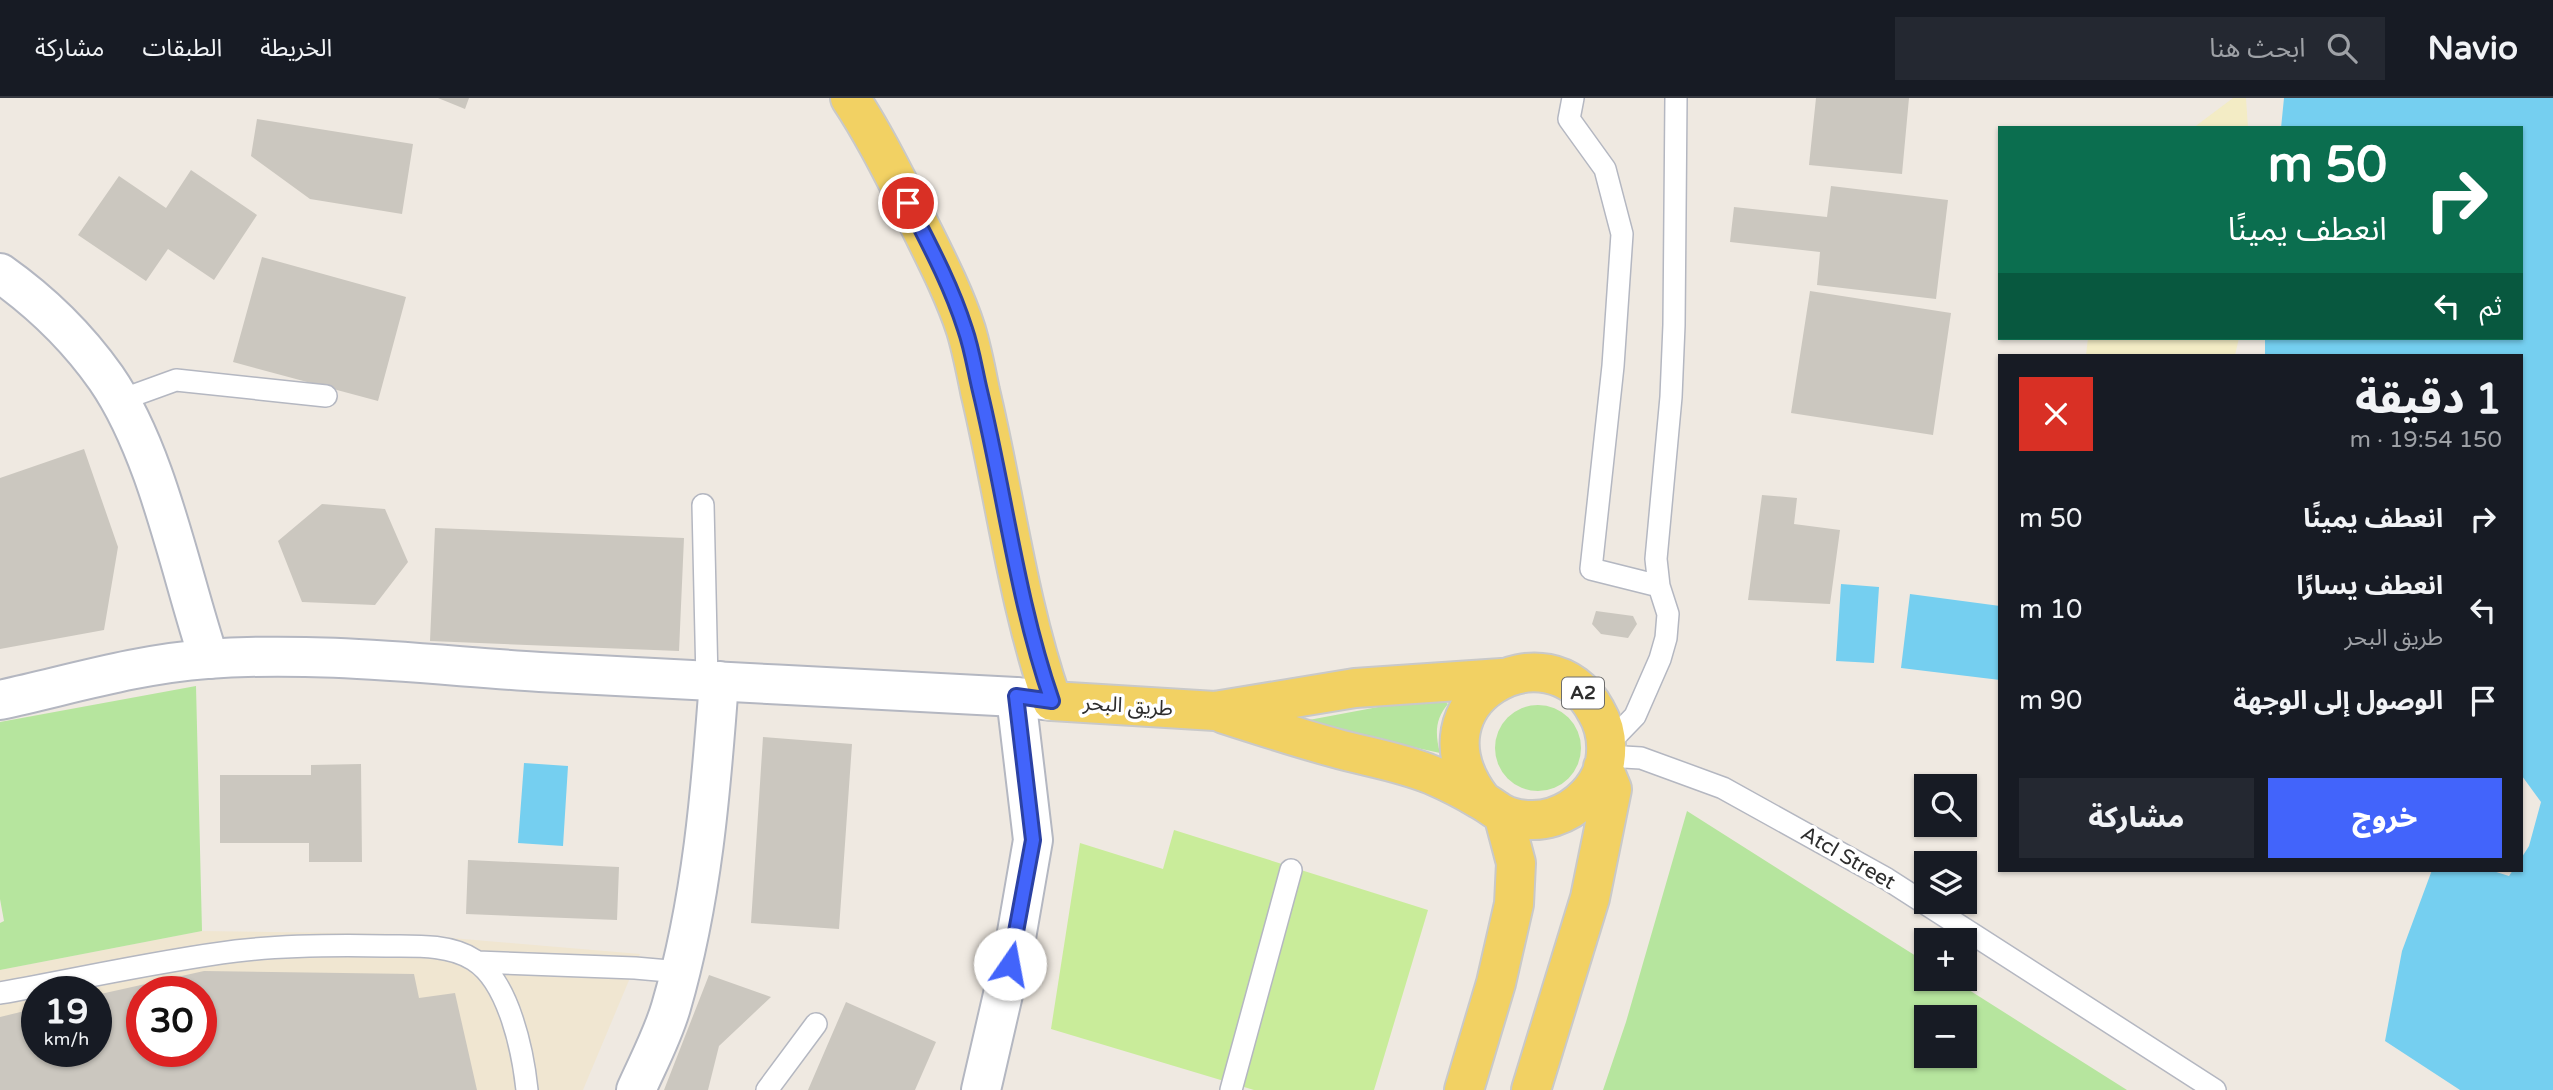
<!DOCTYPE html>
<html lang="ar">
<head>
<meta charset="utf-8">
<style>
  :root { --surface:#171b24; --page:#242831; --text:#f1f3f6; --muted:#9ea1a6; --line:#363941; --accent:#4264fb }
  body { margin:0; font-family:"Varela Round","Noto Sans Arabic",sans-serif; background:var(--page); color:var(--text); direction:rtl; height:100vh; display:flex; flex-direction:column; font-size:26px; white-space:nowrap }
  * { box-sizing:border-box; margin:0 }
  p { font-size:23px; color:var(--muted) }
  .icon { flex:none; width:38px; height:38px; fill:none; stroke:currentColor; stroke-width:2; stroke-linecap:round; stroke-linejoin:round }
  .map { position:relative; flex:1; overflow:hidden; direction:ltr }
  .side { position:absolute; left:1998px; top:256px; width:525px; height:518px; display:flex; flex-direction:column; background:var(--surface); border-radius:0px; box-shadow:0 2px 5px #0004; direction:rtl }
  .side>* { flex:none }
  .guide { position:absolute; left:1998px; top:28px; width:525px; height:214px; border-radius:0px; box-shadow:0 2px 5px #0004; direction:rtl; background:#0b6e4f; color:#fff; overflow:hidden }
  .buttons { position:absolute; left:1914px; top:676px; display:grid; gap:14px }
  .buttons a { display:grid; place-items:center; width:63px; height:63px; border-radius:0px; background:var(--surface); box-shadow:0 2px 5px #0004; font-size:35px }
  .speed { position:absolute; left:21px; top:878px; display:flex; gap:14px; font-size:35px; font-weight:700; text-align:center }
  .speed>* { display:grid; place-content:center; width:91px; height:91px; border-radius:50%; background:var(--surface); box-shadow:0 2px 5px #0004; line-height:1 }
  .speed small { font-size:18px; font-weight:400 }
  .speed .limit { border:10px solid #d22; background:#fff; color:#111 }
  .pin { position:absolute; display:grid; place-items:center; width:60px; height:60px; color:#fff; margin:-30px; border:4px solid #fff; border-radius:50%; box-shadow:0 2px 7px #0007 }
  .me { position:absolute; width:77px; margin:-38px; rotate:12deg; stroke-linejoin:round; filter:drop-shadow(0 0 5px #0008) }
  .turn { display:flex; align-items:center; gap:24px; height:147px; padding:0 21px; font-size:32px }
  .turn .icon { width:91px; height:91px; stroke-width:2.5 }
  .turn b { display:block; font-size:49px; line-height:60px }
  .then { display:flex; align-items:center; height:66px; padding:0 21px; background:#0003; gap:14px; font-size:26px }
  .round { display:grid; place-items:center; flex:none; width:74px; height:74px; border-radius:0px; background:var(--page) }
  .head { display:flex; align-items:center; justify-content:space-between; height:119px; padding:0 21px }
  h1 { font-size:42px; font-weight:800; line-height:52px }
  .primary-button { display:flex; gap:14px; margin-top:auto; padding:14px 21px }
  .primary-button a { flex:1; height:80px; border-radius:0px; background:var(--accent); color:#fff; font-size:28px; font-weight:800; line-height:80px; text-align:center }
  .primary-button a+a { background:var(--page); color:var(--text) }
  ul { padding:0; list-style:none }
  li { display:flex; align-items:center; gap:21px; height:91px; padding:0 21px }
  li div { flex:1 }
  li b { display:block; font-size:26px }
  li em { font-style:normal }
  header { display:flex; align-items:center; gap:42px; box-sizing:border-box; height:98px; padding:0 35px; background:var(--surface); border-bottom:2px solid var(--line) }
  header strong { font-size:33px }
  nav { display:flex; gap:38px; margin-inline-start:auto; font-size:24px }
  .search { width:490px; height:63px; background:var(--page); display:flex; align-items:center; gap:18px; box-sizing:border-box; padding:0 24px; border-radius:0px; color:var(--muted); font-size:26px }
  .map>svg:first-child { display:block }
  .education { fill:#f0e6d1; fill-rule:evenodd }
  .green { fill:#b6e59e; fill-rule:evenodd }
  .sand { fill:#f3ecc5 }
  .pitch { fill:#c9ec9a }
  .water { fill:#75cff0 }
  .building { fill:#cbc7bf; fill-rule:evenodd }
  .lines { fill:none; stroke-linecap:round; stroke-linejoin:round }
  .lane-casing { stroke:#b4b7c1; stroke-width:24 }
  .street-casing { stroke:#b4b7c1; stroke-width:42 }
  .secondary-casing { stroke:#b4b7c1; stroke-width:42 }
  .primary-casing { stroke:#c9c9c9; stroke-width:42 }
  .lane { stroke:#fff; stroke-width:21 }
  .street { stroke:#fff; stroke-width:38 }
  .secondary { stroke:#fff; stroke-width:38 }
  .primary { stroke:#f2d163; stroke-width:38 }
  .route-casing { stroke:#2b41a3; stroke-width:18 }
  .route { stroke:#4264fb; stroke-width:12 }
  .labels { text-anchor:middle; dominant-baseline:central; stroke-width:7; stroke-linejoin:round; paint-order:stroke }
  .shield { fill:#fff; stroke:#6d6d6d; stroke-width:2 }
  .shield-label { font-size:19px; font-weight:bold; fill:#2e2e2e }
  .street-label { font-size:21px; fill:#2e2e2e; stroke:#fff }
</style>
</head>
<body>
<header>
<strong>Navio</strong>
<div class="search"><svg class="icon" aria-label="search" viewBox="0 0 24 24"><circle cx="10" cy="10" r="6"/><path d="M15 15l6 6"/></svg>ابحث هنا</div>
<nav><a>الخريطة</a><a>الطبقات</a><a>مشاركة</a></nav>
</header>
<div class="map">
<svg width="2553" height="992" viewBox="0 0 2553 992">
  <rect width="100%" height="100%" fill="#efe9e1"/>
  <path class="education" d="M 202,833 L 405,836 L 640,856 L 583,992 L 0,992 L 0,872 ZM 37,894 L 96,894 L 96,954 L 37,954 ZM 142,894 L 201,894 L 201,954 L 142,954 Z"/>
  <path class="green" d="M 196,588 L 202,833 L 0,872 L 0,825 L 4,823 L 0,801 L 0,624 Z
    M 1437,598 L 1448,606 C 1435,621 1435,636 1440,655 L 1298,624 Z
    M1495 650a43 43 0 1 1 86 0a43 43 0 1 1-86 0Z
    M 1687,713 L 1927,865 L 1927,880 L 1950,880 L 2127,992 L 1603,992 L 1626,924 ZM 1927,919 L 1965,919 L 1965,957 L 1927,957 Z"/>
  <path class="sand" d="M 2233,0 L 2246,0 L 2248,30 L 2193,30 Z
    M 2088,240 L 2239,240 L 2235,257 L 2086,257 Z"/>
  <path class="pitch" d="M 1174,732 L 1428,812 L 1374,992 L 1254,992 L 1051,931 L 1080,745 L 1163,771 Z"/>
  <path class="water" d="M 2284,0 L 2553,0 L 2553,992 L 2460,992 L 2385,943 L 2402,853 L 2432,772 L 2490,772 L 2509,778 L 2513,772 L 2522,772 L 2522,759 L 2529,748 L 2541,704 L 2522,678 L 2522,257 L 2265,257 L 2265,240 L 2522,240 L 2522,30 L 2281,30 Z
    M 1841,486 L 1879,489 L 1874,565 L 1836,563 Z
    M 1910,496 L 2000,508 L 2000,582 L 1901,570 Z
    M 524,665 L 568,668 L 563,748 L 518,745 Z"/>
  <path class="building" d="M 438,0 L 469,0 L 465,11 Z
    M 1816,0 L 1909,0 L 1902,76 L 1809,67 Z
    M 257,21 L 413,46 L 402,116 L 310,101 L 251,58 Z
    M 191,72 L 257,117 L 214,182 L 168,151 L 146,183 L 78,137 L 119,78 L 166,110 Z
    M 1831,88 L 1948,102 L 1936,201 L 1817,187 L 1820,154 L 1730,144 L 1734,109 L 1827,119 Z
    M 262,159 L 406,199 L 378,303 L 233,264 Z
    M 1810,193 L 1951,215 L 1933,337 L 1791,315 Z
    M 84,351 L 118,449 L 104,532 L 0,551 L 0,380 Z
    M 1762,397 L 1797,400 L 1794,426 L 1840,432 L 1830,506 L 1748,502 Z
    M 322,406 L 385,411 L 408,464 L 375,507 L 302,504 L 278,443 Z
    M 435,430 L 684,440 L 679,553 L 430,543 Z
    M 1596,513 L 1633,518 L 1637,526 L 1628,540 L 1601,536 L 1592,526 Z
    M 763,639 L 852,646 L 839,831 L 751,825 Z
    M 361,666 L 362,764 L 309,764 L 309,745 L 220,745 L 220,677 L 311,677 L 311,667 Z
    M 468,762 L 619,769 L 617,822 L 466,816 Z
    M 204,873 L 414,876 L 419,900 L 455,895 L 477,992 L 0,992 L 0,919 L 37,910 L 37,954 L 96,954 L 96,897 ZM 142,894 L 201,894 L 201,954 L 142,954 Z
    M 709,877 L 771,899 L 719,948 L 708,992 L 664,992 Z
    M 846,904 L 936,944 L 915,992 L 808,992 Z"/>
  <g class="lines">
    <defs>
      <path id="lane" d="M 1573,0 L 1569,21 L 1605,71 L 1622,136 L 1613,268 L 1591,471 L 1659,488
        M 118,303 L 176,282 L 326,298
        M 703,407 L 707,583
        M 1606,648 L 1635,618 L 1660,561 L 1666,540 L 1668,516 L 1659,488 L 1656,461 L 1671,299 L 1674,227 L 1676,0
        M 1606,658 L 1641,660 L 1723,690 L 1887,781 L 2215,992
        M 477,864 L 635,870 L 680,874
        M 0,895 C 79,881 157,863 236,853 C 286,847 336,847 386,848 C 414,848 450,846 474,862 C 509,884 523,954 527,992
        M 767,992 L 816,926
        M 1231,992 L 1291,772"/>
      <path id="street" d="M 0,175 C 41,204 77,239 106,280 C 158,355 180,474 209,561
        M 636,992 C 648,965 663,937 671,909 C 702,803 711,693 719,583
        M 981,992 L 1016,840 L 1033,742 L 1016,599"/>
      <path id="secondary" d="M 0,602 C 69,587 137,566 207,561 C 318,553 430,567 540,574 C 699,583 857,590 1016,599 L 1052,603"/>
      <path id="primary" d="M 850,0 C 874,36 894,77 914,116 C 932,153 953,192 966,232 C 972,252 976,273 980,293 C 1005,397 1017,502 1052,603 L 1215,613 L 1355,590 L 1502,580
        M 1224,616 C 1261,628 1298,640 1335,650 C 1367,659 1401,664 1432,677 C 1448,684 1464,692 1479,701 C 1487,705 1494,711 1501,715 C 1515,723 1538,724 1553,719 C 1578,711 1600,689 1605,664 C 1608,646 1605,628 1596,613 C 1549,525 1406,602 1481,701
        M 1464,992 L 1496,885 L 1514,806 L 1516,765 L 1503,716
        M 1531,992 L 1590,800 L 1612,691 L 1603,669"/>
    </defs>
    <use href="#lane" class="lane-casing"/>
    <use href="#street" class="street-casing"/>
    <use href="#secondary" class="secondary-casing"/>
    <use href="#primary" class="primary-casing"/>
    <use href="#lane" class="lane"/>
    <use href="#street" class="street"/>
    <use href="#secondary" class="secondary"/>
    <use href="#primary" class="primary"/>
  </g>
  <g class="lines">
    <defs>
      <path id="route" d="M 908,105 C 929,146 951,187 965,231 C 972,251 975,272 980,293 C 1005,396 1017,502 1052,603 L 1016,598 L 1033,742 L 1010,866"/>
    </defs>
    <use href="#route" class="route-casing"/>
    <use href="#route" class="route"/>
  </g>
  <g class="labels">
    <rect class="shield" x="1562" y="579.5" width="42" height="31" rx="5"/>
    <g class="shield-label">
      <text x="1583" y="595">A2</text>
    </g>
    <g class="street-label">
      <text transform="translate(1128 608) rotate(4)">طريق البحر</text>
      <text transform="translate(1848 760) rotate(30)">Atcl Street</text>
    </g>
  </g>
</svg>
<div class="buttons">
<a><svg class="icon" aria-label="search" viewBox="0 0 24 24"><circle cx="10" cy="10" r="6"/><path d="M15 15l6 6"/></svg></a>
<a><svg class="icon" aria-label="layers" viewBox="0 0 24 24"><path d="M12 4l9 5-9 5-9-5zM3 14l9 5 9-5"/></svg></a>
<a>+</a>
<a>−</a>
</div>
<div class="speed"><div>19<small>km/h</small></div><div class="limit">30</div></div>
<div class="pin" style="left:908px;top:105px;background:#d93025"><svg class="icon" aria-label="arrive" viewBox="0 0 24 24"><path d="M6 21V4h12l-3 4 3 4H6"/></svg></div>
<svg class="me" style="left:1010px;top:866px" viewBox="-20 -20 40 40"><circle r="19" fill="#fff"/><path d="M0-13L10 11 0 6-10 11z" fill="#4264fb"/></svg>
<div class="guide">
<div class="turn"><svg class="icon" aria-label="right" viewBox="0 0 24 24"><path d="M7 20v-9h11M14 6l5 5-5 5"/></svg><div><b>50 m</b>انعطف يمينًا</div></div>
<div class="then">ثم<svg class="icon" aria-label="left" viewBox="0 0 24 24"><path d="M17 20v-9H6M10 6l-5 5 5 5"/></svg></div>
</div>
<section class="side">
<div class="head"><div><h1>1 دقيقة</h1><p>150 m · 19:54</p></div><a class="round" style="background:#d93025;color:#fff"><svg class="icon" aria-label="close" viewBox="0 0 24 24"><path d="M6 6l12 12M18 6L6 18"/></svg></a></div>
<ul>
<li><svg class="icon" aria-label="right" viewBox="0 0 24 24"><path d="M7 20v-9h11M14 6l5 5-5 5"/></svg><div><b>انعطف يمينًا</b></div><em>50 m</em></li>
<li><svg class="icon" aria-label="left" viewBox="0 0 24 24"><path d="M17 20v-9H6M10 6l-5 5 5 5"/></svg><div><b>انعطف يسارًا</b><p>طريق البحر</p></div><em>10 m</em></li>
<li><svg class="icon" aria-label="arrive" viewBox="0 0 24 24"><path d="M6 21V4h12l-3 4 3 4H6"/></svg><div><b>الوصول إلى الوجهة</b></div><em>90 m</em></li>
</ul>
<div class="primary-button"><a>خروج</a><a>مشاركة</a></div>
</section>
</div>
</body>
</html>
